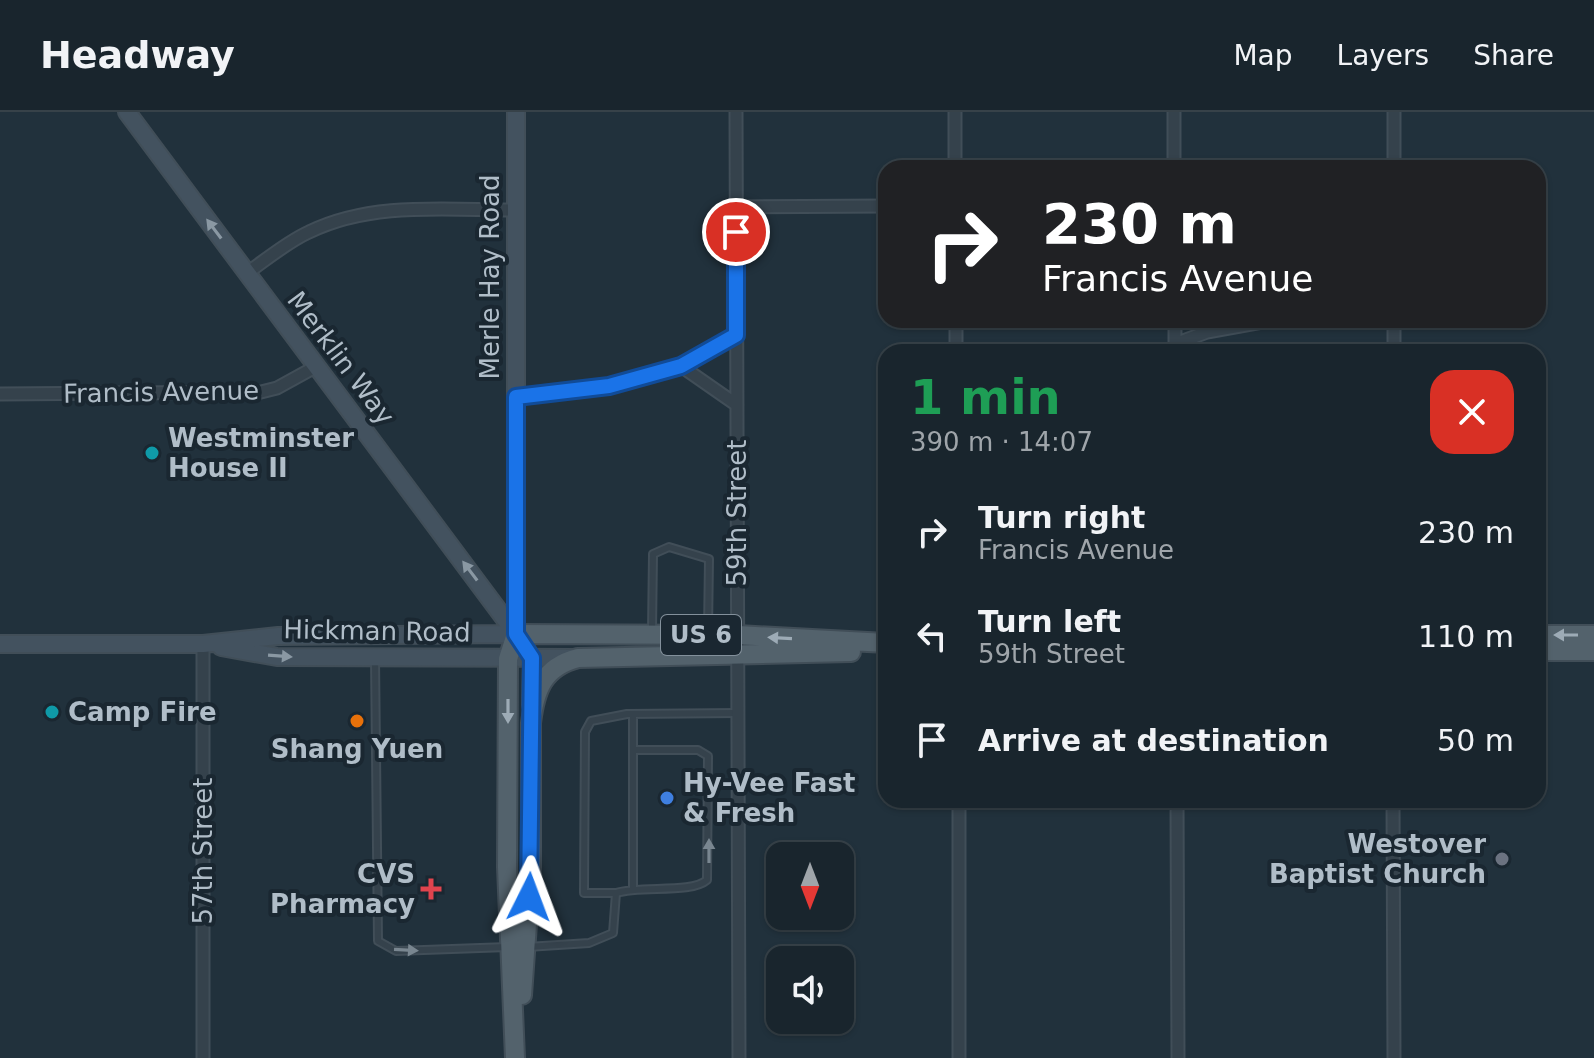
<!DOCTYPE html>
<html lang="en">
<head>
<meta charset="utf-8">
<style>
  :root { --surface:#19252d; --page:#263139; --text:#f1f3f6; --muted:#9fa5aa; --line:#374249 }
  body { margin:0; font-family:"DejaVu Sans",sans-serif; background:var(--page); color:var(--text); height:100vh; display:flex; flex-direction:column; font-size:30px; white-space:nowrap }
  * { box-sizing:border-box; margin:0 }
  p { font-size:26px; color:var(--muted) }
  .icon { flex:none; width:44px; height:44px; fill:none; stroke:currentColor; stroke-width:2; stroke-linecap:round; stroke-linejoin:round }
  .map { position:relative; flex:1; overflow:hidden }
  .sheet { position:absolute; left:878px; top:232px; width:668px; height:464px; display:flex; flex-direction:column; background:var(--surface); border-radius:24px; box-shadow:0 2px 6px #0004,0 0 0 2px var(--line) }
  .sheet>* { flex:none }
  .hud { position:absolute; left:878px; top:48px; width:668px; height:168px; border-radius:24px; box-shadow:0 2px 6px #0004,0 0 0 2px var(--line); background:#202124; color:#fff; overflow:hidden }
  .needle { width:52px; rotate:180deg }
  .controls { position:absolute; left:766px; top:730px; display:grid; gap:16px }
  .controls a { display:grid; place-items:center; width:88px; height:88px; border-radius:16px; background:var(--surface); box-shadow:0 2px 6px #0004,0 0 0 2px var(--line); font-size:40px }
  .pin { position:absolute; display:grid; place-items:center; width:68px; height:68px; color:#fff; margin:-34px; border:4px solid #fff; border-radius:50%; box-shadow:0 2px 8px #0007 }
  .me { position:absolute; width:88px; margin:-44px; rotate:3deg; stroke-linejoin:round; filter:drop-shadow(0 0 6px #0008) }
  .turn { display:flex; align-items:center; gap:28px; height:168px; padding:0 32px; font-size:36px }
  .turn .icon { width:104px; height:104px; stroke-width:2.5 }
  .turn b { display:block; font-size:56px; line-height:68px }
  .round { display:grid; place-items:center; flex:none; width:84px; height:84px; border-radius:24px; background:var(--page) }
  .summary { display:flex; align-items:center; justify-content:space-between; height:136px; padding:0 32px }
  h1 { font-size:48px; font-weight:600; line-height:60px; color:#1e9e55 }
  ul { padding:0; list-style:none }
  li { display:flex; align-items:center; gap:24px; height:104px; padding:0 32px }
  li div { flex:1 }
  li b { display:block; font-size:30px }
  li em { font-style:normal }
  header { display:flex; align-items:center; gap:48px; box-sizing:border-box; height:112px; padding:0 40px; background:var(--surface); border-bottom:2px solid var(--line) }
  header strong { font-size:38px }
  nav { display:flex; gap:44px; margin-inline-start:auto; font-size:28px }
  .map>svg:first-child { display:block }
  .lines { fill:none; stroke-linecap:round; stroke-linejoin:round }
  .lane-casing { stroke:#414e58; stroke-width:10 }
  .street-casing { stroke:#414e58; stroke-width:15 }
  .secondary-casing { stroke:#414e58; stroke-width:20 }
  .primary-casing { stroke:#414e58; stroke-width:22 }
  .lane { stroke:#35424c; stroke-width:6 }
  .street { stroke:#35424c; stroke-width:11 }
  .secondary { stroke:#43525f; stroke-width:16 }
  .primary { stroke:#53626c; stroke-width:18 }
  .oneway { fill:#8a98a3 }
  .oneway2 { fill:#9dabb6 }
  .oneway3 { fill:#798690 }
  .route-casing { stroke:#114b97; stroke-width:20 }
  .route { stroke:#1a73e8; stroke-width:14 }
  .culture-dot { fill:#0f9aa8; stroke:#1a2731; stroke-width:3 }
  .food-dot { fill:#e8710a; stroke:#1a2731; stroke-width:3 }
  .shop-dot { fill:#3f7fe0; stroke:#1a2731; stroke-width:3 }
  .worship-dot { fill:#6b7280; stroke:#1a2731; stroke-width:3 }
  .health-dot { fill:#e0444e; stroke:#1a2731; stroke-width:3 }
  .labels { text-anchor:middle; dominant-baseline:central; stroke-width:8; stroke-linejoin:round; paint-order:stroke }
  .shield { fill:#1a2731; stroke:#83909b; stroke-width:2 }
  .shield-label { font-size:24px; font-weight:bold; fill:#b0bdc8 }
  .street-label { font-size:26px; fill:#b0bdc8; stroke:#1a2731 }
  .poi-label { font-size:26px; font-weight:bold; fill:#b0bdc8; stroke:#1a2731; text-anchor:start }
</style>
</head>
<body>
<header>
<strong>Headway</strong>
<nav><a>Map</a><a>Layers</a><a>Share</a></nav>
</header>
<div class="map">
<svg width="1594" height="946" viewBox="0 0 1594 946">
  <rect width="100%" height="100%" fill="#21313c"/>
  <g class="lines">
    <defs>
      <path id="lane" d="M 652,519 L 653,442 L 669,435 L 709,447 L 708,519
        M 375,546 L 378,829 L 396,839 L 508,835
        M 633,776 L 633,602
        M 616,781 C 641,773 691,782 707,768 L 708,644 L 698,638 L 634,638
        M 527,835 L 589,831 L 613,821 L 616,781 L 584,781 L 585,620 L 591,609 L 627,602 L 738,601"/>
      <path id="street" d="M 736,0 L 739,946
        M 955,0 L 955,56
        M 1174,0 L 1174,56
        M 1394,0 L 1394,56
        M 736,95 L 886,94
        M 247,161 C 267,147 287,130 309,120 C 372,89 447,98 516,98
        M 956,208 L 956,240
        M 1175,208 L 1175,239
        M 1394,208 L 1394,240
        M 1175,232 L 1207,220 L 1274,208
        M 681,254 L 737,293
        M 0,282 L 261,280 L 277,276 L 317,254
        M 516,285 L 609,274 L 681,254 L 736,223
        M 203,532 L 203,946
        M 959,688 L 959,946
        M 1177,688 L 1178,946
        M 1393,688 L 1394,946"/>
      <path id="secondary" d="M 127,0 L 516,522 L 532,546 L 531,593
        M 516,0 L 516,521
        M 0,532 L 203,532 L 278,524 L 516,522
        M 221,535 L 277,545 L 576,546"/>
      <path id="primary" d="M 1538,523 L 1594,523
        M 1538,539 L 1594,539
        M 522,883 L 531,755 L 531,611 C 535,578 543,555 578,546 L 851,540
        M 515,946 L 507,755 L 508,547 L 516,522 L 738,523 L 886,531"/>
    </defs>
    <use href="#lane" class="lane-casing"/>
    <use href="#street" class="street-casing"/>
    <use href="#secondary" class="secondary-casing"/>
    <use href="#primary" class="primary-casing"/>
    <use href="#lane" class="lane"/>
    <use href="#street" class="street"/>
    <use href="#secondary" class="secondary"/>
    <use href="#primary" class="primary"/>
  </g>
  <defs><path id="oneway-solid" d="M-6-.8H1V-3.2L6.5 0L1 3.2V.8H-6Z" transform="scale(2)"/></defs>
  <g class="oneway">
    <use href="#oneway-solid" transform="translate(214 117) rotate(-127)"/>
    <use href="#oneway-solid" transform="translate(470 459) rotate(-127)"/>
    <use href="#oneway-solid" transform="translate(280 544) rotate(4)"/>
  </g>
  <g class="oneway2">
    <use href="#oneway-solid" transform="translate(1566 523) rotate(180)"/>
    <use href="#oneway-solid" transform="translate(780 526) rotate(-177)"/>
    <use href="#oneway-solid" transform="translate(508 599) rotate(90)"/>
  </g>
  <g class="oneway3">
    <use href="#oneway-solid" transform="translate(709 739) rotate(-90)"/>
    <use href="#oneway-solid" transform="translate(406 838) rotate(3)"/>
  </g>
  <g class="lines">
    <defs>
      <path id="route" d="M 529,785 L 532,546 L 516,522 L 516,285 L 609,274 L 681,254 L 736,223 L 736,120"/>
    </defs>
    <use href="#route" class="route-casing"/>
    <use href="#route" class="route"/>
  </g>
  <g class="culture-dot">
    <circle cx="152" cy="341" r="8"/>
    <circle cx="52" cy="600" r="8"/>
  </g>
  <circle class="food-dot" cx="357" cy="609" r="8"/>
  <circle class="shop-dot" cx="667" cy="686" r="8"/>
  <circle class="worship-dot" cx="1502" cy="747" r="8"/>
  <path class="health-dot" d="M427 765h8v8h8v8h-8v8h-8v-8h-8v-8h8z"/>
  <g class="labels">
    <rect class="shield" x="661" y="503" width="80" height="40" rx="6"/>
    <g class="shield-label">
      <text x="701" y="523">US 6</text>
    </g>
    <g class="street-label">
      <text transform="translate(490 165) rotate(-90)">Merle Hay Road</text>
      <text transform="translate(341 246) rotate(53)">Merklin Way</text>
      <text transform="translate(161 280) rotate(-1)">Francis Avenue</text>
      <text transform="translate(737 401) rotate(-90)">59th Street</text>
      <text transform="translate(377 519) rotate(1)">Hickman Road</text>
      <text transform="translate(203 739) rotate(-90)">57th Street</text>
    </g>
    <g class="poi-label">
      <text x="168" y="326">Westminster<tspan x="168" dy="30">House II</tspan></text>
      <text x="68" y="600">Camp Fire</text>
      <text x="357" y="637" text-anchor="middle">Shang Yuen</text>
      <text x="683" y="671">Hy-Vee Fast<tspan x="683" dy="30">&amp; Fresh</tspan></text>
      <text x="1486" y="732" text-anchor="end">Westover<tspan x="1486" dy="30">Baptist Church</tspan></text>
      <text x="415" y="762" text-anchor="end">CVS<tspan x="415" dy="30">Pharmacy</tspan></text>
    </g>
  </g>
</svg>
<div class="controls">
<a><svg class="needle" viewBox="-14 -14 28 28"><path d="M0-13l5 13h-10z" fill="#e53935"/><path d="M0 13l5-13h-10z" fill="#9fa5aa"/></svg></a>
<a><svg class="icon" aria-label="sound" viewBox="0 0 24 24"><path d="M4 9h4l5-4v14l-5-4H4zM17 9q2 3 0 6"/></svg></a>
</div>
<div class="pin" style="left:736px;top:120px;background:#d93025"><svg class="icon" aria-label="arrive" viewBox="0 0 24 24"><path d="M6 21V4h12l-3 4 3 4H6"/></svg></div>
<svg class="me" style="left:529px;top:785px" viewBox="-20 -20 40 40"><path d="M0-17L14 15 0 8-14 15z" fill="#1a73e8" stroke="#fff" stroke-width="4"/></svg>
<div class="hud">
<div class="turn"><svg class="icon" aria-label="right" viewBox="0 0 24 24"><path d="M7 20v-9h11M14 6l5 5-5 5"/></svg><div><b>230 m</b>Francis Avenue</div></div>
</div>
<section class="sheet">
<div class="summary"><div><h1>1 min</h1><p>390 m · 14:07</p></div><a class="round" style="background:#d93025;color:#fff"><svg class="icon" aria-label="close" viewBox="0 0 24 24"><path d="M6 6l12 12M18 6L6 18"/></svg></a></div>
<ul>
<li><svg class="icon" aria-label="right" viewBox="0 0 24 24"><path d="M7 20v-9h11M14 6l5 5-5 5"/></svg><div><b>Turn right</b><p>Francis Avenue</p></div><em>230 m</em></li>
<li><svg class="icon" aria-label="left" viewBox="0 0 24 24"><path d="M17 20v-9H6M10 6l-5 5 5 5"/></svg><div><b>Turn left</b><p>59th Street</p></div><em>110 m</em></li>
<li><svg class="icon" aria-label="arrive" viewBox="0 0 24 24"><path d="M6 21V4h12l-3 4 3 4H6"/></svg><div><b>Arrive at destination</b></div><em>50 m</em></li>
</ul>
</section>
</div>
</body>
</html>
